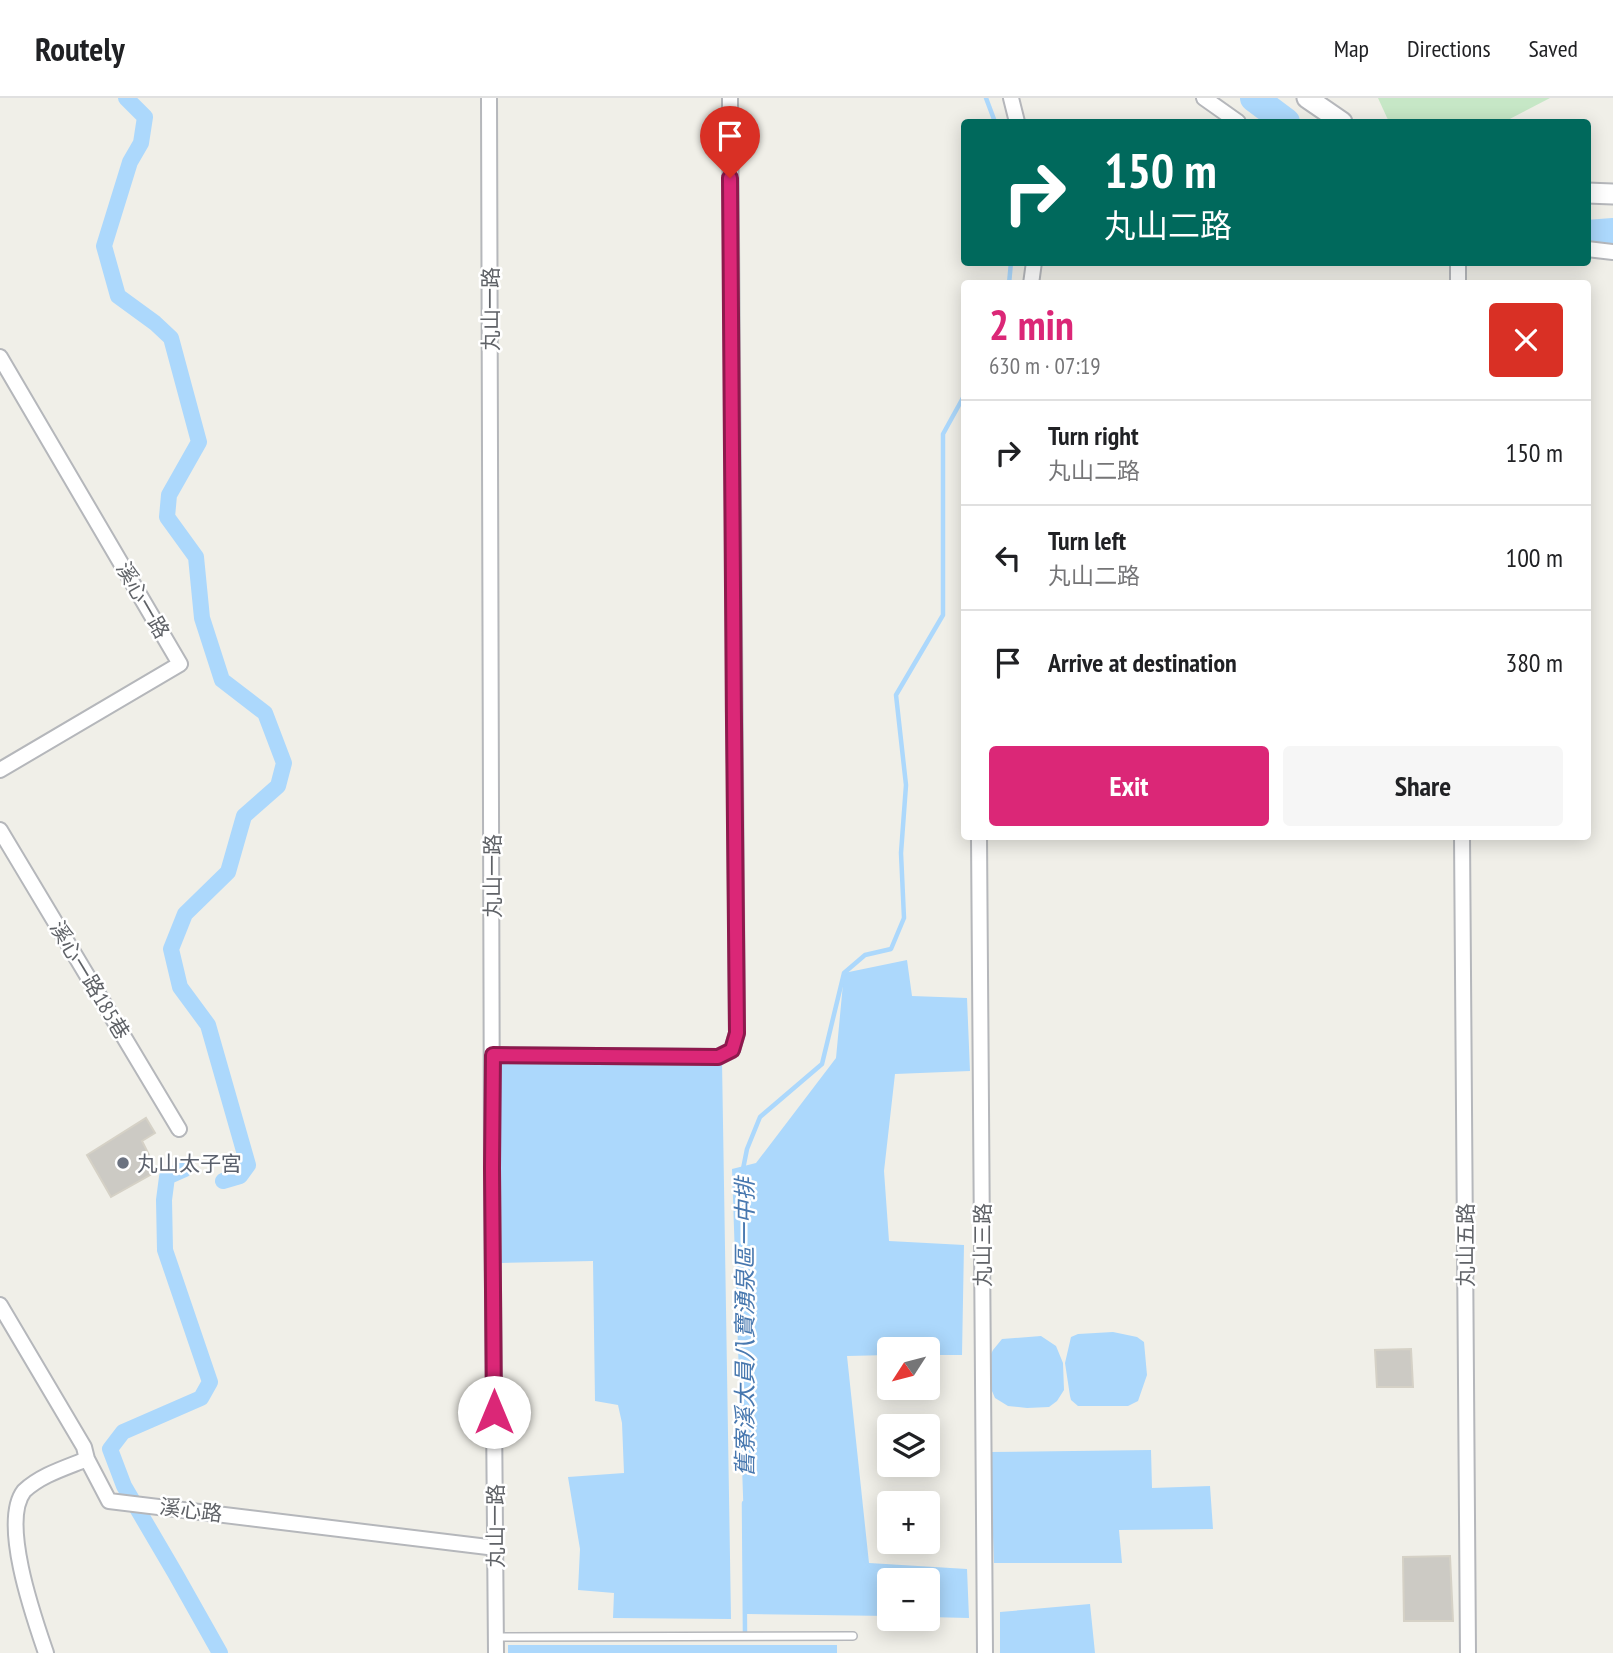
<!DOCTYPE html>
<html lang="en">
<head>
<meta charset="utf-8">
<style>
  :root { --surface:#fff; --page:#f6f6f6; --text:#202124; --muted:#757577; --line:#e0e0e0; --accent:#db2777 }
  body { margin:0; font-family:"PT Sans Narrow","Noto Sans TC",sans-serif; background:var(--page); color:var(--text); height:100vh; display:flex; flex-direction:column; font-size:26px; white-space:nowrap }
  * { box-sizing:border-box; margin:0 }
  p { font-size:23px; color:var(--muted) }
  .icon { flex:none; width:38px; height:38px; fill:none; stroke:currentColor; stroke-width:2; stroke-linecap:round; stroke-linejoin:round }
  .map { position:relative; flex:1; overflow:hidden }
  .drawer { position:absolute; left:961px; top:182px; width:630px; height:560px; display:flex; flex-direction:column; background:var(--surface); border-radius:7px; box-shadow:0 4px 18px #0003 }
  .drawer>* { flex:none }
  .top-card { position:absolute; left:961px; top:21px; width:630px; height:147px; border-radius:7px; box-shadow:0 4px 18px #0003; background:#00695c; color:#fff; overflow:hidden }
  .needle { width:46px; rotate:234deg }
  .tools { position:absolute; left:877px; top:1239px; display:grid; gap:14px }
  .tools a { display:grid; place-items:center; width:63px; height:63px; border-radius:7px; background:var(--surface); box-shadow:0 4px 18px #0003; font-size:35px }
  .pin { position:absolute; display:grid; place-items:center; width:60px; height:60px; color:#fff; margin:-72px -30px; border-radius:50% 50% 50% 0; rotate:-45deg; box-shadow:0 0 7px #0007 }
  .pin .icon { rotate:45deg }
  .me { position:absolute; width:77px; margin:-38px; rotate:0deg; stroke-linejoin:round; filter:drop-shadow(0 0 5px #0008) }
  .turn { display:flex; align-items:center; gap:24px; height:147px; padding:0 28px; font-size:32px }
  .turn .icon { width:91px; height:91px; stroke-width:2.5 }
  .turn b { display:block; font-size:49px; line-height:60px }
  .round { display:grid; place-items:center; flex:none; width:74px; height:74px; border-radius:7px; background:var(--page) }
  .summary { display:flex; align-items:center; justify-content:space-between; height:119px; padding:0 28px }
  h1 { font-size:42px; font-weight:800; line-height:52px; color:var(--accent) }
  .action { display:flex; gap:14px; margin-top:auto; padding:14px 28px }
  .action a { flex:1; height:80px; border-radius:7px; background:var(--accent); color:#fff; font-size:28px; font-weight:800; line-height:80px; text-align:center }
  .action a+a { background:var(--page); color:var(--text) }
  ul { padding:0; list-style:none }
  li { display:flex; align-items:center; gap:21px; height:105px; padding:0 28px; border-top:2px solid var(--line) }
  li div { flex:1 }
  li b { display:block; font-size:26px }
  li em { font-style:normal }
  header { display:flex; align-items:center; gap:42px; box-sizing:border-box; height:98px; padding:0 35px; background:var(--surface); border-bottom:2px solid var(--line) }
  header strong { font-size:33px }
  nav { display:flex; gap:38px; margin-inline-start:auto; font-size:24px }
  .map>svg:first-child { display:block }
  .green { fill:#c6e7c6 }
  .water { fill:#acd8fc }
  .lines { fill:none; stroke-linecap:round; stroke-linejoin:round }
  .stream { stroke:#acd8fc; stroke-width:4.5 }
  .canal { stroke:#acd8fc; stroke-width:16 }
  .river { stroke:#acd8fc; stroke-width:28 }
  .building { fill:#cccac4; stroke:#d5d1c6; stroke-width:2 }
  .service-casing { stroke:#b5b7bb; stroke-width:10 }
  .minor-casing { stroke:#b5b7bb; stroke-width:18 }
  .tertiary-casing { stroke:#b5b7bb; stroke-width:23 }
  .service { stroke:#fff; stroke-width:7 }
  .minor { stroke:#fff; stroke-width:14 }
  .tertiary { stroke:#fff; stroke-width:19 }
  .route-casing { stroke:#8e194d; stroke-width:18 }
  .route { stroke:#db2777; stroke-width:12 }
  .worship-dot { fill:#6b7280; stroke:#fff; stroke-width:2.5 }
  .labels { text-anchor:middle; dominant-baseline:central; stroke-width:5; stroke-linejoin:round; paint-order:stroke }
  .street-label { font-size:21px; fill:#5f6267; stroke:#fff }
  .worship-label { font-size:21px; fill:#5b616d; stroke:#fff; text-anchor:start }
  .water-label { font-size:23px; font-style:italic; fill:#4878af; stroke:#fff }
</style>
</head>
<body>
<header>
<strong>Routely</strong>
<nav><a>Map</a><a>Directions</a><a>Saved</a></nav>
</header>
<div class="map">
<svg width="1613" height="1555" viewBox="0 0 1613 1555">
  <rect width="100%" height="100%" fill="#f0efe8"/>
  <path class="green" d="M 1378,0 L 1550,0 L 1504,24 L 1389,24 Z"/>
  <path class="water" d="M 907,862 L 912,898 L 967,900 L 970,973 L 895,976 L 884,1073 L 889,1143 L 964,1147 L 962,1257 L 928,1257 L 928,1251 L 889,1251 L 889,1257 L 847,1258 L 869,1465 L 967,1471 L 969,1520 L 928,1519 L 928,1482 L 889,1482 L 889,1518 L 747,1516 L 732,1071 L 756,1065 L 836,960 L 844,875 Z
    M 722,963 L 731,1521 L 613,1520 L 614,1495 L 578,1492 L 580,1451 L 568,1379 L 624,1375 L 622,1325 L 618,1307 L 595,1303 L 593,1163 L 501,1165 L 500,965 Z
    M 1113,1234 L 1137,1239 L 1144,1244 L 1147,1277 L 1138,1303 L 1128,1308 L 1078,1308 L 1071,1302 L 1070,1298 L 1065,1265 L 1071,1239 L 1078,1236 Z
    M 1041,1238 L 1056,1248 L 1063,1265 L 1064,1292 L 1057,1303 L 1049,1309 L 1027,1310 L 1008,1308 L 995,1300 L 989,1286 L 988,1262 L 993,1252 L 1002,1241 Z
    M 1151,1352 L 1152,1390 L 1210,1388 L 1213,1431 L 1119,1432 L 1122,1465 L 994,1465 L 990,1354 Z
    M 1090,1506 L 1095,1555 L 1000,1555 L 1000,1514 Z
    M 508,1547 L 837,1547 L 837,1555 L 508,1555 Z"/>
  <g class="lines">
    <path class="stream" d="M 986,0 L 995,24
      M 1009,186 L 1011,164
      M 743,1071 L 747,1051 L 760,1019 L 822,966 L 844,875 L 865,857 L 891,851 L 904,820 L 901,755 L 906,687 L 896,597 L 943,517 L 943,336 L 964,298
      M 744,1405 L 745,1534"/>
    <path class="canal" d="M 126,0 L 145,19 L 141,45 L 130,64 L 104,148 L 118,198 L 155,225 L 171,240 L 199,344 L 169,397 L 167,419 L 196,459 L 202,520 L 222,582 L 265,615 L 284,665 L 278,688 L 244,718 L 228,774 L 185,816 L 171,851 L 180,889 L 208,927 L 248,1067 L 240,1078 L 223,1083
      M 185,1071 L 167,1079 L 164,1102 L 165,1152 L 210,1284 L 201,1300 L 123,1334 L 110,1351 L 124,1388 L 175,1475 L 220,1555"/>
    <path class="river" d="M 1254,0 L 1286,24
      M 1587,136 L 1613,134"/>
  </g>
  <path class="building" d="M 146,1020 L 155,1035 L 142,1043 L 157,1073 L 111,1099 L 87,1057 Z
    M 1411,1251 L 1413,1289 L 1377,1289 L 1375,1252 Z
    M 1450,1458 L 1453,1523 L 1404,1523 L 1403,1459 Z"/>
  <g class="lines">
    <defs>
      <path id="service" d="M 496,1539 L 853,1538"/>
      <path id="minor" d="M 489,0 L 492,1070 L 496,1555
        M 1011,0 L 1017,24
        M 1204,0 L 1238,24
        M 1587,151 L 1613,154
        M 1458,164 L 1458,186
        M 1031,186 L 1034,164
        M 0,259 L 180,566 L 0,672
        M 0,732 L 179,1031
        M 979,738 L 985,1555
        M 1462,738 L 1468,1555
        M 493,957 L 718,959 L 732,952 L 737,935 C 735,624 731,312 730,0
        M 0,1207 L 84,1349 L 87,1361 L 109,1403 L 496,1450
        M 46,1555 C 34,1520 0,1424 24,1393 C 41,1377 65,1370 87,1361"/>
      <path id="tertiary" d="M 1307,0 L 1342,24
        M 1587,95 L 1613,96"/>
    </defs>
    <use href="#service" class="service-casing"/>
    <use href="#minor" class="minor-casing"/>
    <use href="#tertiary" class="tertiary-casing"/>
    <use href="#service" class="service"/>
    <use href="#minor" class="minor"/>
    <use href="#tertiary" class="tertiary"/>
  </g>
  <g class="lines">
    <defs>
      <path id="route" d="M 494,1314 L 492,1070 L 493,957 L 718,959 L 732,952 L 737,935 C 735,650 730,365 730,80"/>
    </defs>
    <use href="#route" class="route-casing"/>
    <use href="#route" class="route"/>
  </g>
  <circle class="worship-dot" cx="123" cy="1065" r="7"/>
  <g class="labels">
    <g class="street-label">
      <text transform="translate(490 211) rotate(-90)">丸山一路</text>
      <text transform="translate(143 502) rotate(60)">溪心一路</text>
      <text transform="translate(492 778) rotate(-90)">丸山一路</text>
      <text transform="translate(90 882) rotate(59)">溪心一路185巷</text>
      <text transform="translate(982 1147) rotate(-90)">丸山三路</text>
      <text transform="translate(1465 1147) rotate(-90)">丸山五路</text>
      <text transform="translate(191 1412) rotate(7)">溪心路</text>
      <text transform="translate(495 1428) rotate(-90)">丸山一路</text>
    </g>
    <g class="worship-label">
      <text x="137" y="1065">丸山太子宮</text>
    </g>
    <g class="water-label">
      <text transform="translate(744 1229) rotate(-90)">舊寮溪太員八寶湧泉區一中排</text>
    </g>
  </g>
</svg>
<div class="tools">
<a><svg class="needle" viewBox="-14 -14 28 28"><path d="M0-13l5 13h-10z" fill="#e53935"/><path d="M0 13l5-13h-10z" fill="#757577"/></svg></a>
<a><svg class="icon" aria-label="layers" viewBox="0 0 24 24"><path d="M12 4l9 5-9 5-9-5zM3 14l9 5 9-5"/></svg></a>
<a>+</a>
<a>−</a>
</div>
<div class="pin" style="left:730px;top:80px;background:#d93025"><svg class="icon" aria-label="arrive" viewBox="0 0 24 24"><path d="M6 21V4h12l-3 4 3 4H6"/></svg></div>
<svg class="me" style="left:494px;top:1314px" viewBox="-20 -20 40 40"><circle r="19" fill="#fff"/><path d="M0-13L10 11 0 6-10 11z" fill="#db2777"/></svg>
<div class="top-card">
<div class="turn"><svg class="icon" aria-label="right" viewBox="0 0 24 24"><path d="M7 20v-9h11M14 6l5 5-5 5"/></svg><div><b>150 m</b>丸山二路</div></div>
</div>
<section class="drawer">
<div class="summary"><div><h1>2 min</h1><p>630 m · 07:19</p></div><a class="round" style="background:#d93025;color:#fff"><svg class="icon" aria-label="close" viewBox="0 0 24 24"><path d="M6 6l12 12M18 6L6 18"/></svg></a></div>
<ul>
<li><svg class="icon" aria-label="right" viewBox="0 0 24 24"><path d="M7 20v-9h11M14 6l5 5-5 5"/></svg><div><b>Turn right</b><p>丸山二路</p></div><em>150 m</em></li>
<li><svg class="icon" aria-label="left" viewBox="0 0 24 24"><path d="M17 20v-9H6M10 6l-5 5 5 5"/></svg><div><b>Turn left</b><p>丸山二路</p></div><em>100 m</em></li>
<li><svg class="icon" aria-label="arrive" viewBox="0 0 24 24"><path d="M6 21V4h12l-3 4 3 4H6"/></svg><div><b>Arrive at destination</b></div><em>380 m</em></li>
</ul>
<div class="action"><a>Exit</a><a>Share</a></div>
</section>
</div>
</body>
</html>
